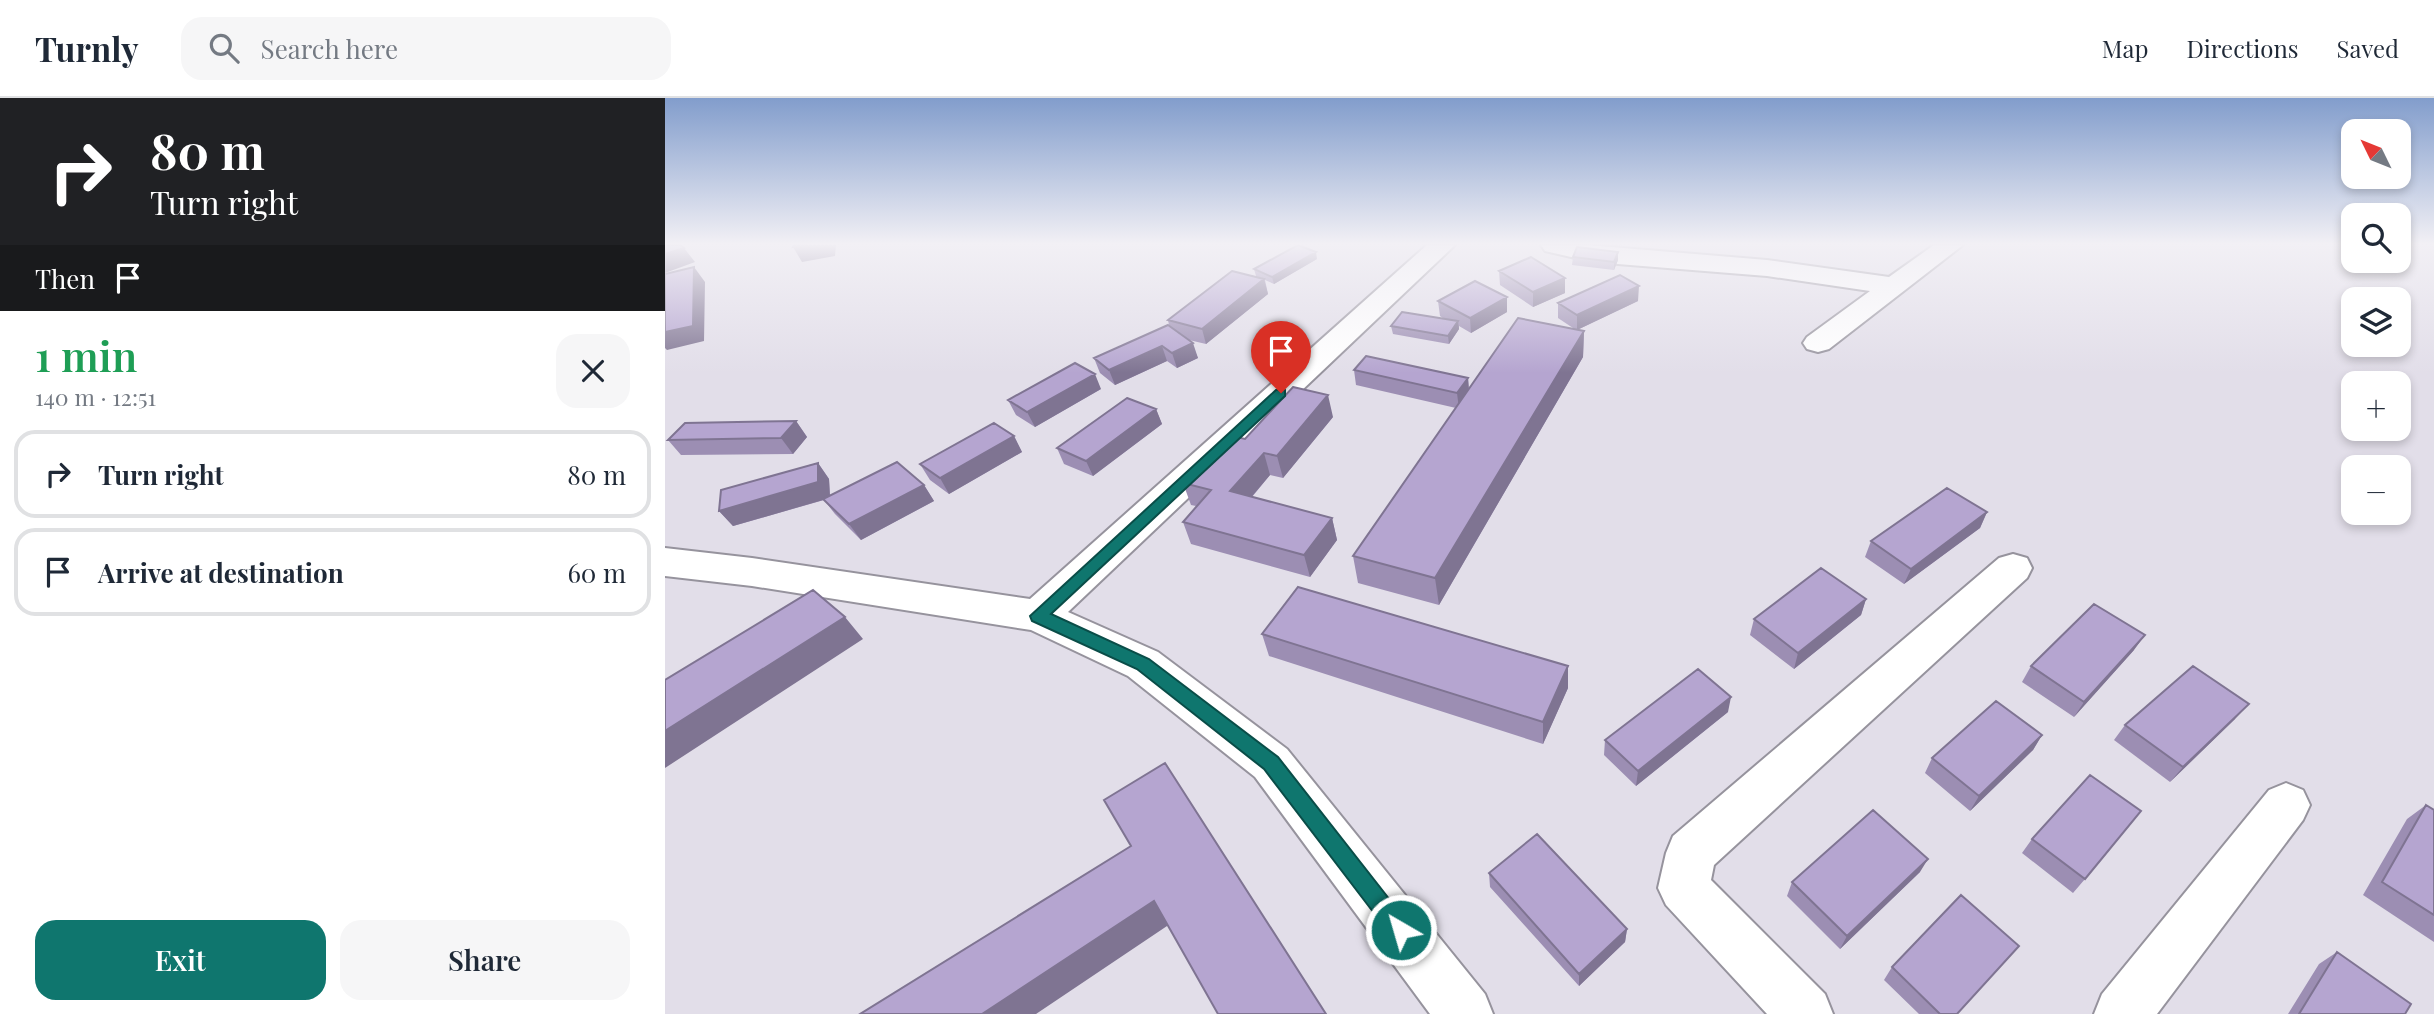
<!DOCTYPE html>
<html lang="en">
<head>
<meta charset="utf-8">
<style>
  :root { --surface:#fff; --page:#f6f6f7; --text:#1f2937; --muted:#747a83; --line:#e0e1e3; --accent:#0f766e }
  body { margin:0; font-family:"Playfair Display",serif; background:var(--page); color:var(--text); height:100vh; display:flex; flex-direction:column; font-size:26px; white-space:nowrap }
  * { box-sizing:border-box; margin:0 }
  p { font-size:23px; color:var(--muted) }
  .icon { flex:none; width:38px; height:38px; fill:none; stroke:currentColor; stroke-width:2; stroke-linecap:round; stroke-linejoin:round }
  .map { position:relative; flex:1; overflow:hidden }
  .side { display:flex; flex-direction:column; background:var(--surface); width:665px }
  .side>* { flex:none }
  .banner { background:#202124; color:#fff; overflow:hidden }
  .needle { width:46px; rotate:313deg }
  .buttons { position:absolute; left:1676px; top:21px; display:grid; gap:14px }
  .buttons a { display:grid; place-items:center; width:70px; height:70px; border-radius:14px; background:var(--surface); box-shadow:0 4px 10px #0003; font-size:35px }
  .pin { position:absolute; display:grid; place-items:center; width:60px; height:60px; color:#fff; margin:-72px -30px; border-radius:50% 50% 50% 0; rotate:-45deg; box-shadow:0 0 7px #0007 }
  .pin .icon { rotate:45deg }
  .me { position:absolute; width:77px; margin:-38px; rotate:322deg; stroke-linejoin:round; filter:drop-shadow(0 0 5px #0008) }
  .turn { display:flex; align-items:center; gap:24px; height:147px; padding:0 35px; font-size:32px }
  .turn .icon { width:91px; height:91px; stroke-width:2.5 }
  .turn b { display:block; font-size:49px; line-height:60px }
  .then { display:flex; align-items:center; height:66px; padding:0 35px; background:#0003; gap:14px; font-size:26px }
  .round { display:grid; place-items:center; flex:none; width:74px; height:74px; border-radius:21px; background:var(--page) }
  .head { display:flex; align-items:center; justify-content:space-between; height:119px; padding:0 35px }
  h1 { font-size:42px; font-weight:600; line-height:52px; color:#1e9e55 }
  .cta { display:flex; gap:14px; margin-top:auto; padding:14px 35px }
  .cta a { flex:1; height:80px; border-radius:21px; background:var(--accent); color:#fff; font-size:28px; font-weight:600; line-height:80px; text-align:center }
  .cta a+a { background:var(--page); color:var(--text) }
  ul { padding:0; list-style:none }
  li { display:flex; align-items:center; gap:21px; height:88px; margin:0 14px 10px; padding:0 21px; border:4px solid var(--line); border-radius:21px }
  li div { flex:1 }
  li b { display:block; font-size:26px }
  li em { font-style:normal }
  header { display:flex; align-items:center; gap:42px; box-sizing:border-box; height:98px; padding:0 35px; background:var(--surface); border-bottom:2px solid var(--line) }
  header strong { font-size:33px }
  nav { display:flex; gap:38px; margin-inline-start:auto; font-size:24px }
  .search { width:490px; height:63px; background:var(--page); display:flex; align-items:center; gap:18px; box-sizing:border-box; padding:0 24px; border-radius:21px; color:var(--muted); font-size:26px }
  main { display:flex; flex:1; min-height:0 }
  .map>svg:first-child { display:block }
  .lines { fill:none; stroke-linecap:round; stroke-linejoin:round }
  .minor-casing { stroke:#96939d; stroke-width:4 }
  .minor { fill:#fff; fill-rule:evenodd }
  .wall { fill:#9c8eb3 }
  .shaded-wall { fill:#7f7492 }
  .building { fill:#b5a5d0; stroke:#7f7492; stroke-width:2 }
  .route { fill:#0f766e; stroke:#0a4d48; stroke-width:2 }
</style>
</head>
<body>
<header>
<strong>Turnly</strong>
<div class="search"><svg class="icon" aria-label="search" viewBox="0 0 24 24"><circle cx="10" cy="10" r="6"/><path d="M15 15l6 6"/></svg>Search here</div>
<nav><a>Map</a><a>Directions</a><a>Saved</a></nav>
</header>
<main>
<section class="side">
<div class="banner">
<div class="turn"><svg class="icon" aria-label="right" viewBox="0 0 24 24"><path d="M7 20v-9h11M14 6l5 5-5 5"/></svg><div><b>80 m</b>Turn right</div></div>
<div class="then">Then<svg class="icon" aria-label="arrive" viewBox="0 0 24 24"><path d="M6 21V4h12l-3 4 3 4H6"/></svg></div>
</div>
<div class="head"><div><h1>1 min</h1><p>140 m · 12:51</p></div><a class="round"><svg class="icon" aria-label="close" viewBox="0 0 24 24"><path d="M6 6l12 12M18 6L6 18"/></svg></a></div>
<ul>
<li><svg class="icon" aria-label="right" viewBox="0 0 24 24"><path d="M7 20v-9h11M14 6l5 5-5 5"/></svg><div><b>Turn right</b></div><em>80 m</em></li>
<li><svg class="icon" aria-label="arrive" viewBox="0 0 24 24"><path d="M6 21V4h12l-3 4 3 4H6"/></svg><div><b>Arrive at destination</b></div><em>60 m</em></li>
</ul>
<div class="cta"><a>Exit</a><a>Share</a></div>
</section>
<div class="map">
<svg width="1769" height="916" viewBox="0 0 1769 916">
  <rect width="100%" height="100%" fill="#e2dee9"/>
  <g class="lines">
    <defs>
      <path id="minor" d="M 762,147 L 790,147 L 403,514 L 493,554 L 622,651 L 820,896 L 828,916 L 765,916 L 590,679 L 463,578 L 366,532 L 87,488 L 0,478 L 0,450 L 87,460 L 365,501 Z
        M 876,147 L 922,147 L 1102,162 L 1224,179 L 1269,147 L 1298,147 L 1164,251 L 1153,254 L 1142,251 L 1138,245 L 1142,239 L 1205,193 L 1102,178 L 928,164 L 880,153 Z
        M 1348,456 L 1362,460 L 1367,470 L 1362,480 L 1049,767 L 1046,782 L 1160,896 L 1168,916 L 1102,916 L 1001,807 L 993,790 L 1001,755 L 1008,738 L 1334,460 Z
        M 1621,685 L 1638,692 L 1645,707 L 1638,722 L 1492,916 L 1429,916 L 1437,896 L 1604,692 Z"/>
    </defs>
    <use href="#minor" class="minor-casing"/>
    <use href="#minor" class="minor"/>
  </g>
  <path class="wall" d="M 908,159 L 953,162 L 949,172 L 907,167 Z
    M 652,161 L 609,186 L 600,182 L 603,196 L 541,246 L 524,242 L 533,260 L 512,270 L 502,263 L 450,287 L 435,275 L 429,260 L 504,227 L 503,222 L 591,178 L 589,171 Z
    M 834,173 L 900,195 L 868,209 L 835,187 Z
    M 773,203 L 842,214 L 806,235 L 794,228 L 794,231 L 784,246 L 728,236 L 726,228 L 779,221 L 775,218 Z
    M 973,203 L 912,232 L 919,233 L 918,259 L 774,507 L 693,485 L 688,458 L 791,310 L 691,287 L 689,272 L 803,280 L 804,291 L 911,232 L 893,220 L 893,205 Z
    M 436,291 L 370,329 L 351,317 L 343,302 Z
    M 491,311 L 497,326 L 428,378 L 399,366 L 392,350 Z
    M 668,319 L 618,380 L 605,377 L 587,399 L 667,420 L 672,442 L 645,479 L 526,446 L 518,424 L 531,408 L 526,407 L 518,385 L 580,341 Z
    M 131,323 L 142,339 L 128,356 L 16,357 L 3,342 Z
    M 349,338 L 357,354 L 284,396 L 265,382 L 255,366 Z
    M 153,365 L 164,381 L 165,398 L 259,387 L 269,403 L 196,442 L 170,416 L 159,402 L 68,428 L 54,413 Z
    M 1322,414 L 1315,430 L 1239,486 L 1200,459 L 1206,443 Z
    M 1201,501 L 1196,517 L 1129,571 L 1085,537 L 1089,521 Z
    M 597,536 L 903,568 L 903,590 L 878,646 L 604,558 Z
    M 1469,552 L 1409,619 L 1357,584 L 1366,568 Z
    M 1063,614 L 971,688 L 939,657 L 940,642 Z
    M 1570,621 L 1505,684 L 1449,642 L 1460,627 Z
    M 1377,637 L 1368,652 L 1305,713 L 1260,675 L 1267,660 Z
    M 1761,707 L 1769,712 L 1769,844 L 1698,797 L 1742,721 Z
    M 1367,741 L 1420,781 L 1408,795 L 1357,755 Z
    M 1255,774 L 1175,851 L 1122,798 L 1127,784 Z
    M 824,775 L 962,831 L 960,844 L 914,888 L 825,789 Z
    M 1672,854 L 1740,916 L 1623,916 L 1654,866 Z
    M 1227,869 L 1293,916 L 1254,916 L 1219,882 Z"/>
  <path class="shaded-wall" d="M 142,147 L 171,147 L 170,158 L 137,164 L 128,149 Z
    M 19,150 L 30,164 L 0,175 L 0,156 Z
    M 651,154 L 652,161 L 609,186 L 607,179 Z
    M 953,154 L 953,162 L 949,172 L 949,164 Z
    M 29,169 L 40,184 L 39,243 L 2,252 L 0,250 L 0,234 Z
    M 900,180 L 900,195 L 868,209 L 868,194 Z
    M 599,181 L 603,196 L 541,246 L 537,231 Z
    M 974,188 L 973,203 L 912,232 L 912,217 Z
    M 842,199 L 842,214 L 806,235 L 805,220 Z
    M 793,223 L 794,231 L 784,246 L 783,238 Z
    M 919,233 L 918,259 L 774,507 L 770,480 Z
    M 528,245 L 533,260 L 512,270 L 507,255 Z
    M 497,248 L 502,263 L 450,287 L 444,272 Z
    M 430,276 L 436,291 L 370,329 L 362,314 Z
    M 803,280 L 804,295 L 794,311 L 792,295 Z
    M 663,297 L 668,319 L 618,380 L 612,358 Z
    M 491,311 L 497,326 L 428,378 L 421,363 Z
    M 131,323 L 142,339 L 128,356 L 116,340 Z
    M 349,338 L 357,354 L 284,396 L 275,380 Z
    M 599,355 L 605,377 L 572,416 L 565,393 Z
    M 153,365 L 164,381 L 165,400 L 68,428 L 54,413 Z
    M 259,387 L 269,403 L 196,442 L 184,426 Z
    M 1322,414 L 1315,430 L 1239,486 L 1246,471 Z
    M 667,420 L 672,442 L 645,479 L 639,457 Z
    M 1201,501 L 1196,517 L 1129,571 L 1133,555 Z
    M 180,519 L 198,541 L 0,670 L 0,633 Z
    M 1480,537 L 1469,552 L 1409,619 L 1419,604 Z
    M 903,568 L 903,590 L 878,646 L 878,624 Z
    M 1066,599 L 1063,614 L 971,688 L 973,673 Z
    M 1584,606 L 1570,621 L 1505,684 L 1518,669 Z
    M 1377,637 L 1368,652 L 1305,713 L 1314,698 Z
    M 1263,761 L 1255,774 L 1175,851 L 1182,838 Z
    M 489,803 L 505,826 L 371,916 L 317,916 Z
    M 962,831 L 960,844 L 914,888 L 914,876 Z"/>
  <path class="building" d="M 0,147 L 15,147 L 19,150 L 0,156 Z
    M 129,147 L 142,147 L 128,149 Z
    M 633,147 L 651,154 L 607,179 L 589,171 Z
    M 912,149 L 953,154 L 949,164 L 908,159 Z
    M 866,159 L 900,180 L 868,194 L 834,173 Z
    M 29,169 L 28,228 L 0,234 L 0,176 Z
    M 567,173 L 599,181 L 537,231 L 503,222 Z
    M 955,177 L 974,188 L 912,217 L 893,205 Z
    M 810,183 L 842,199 L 805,220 L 773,203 Z
    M 737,214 L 793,223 L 783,238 L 726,228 Z
    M 853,220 L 919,233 L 770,480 L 688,458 Z
    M 503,227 L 528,245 L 507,255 L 497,248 L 444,272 L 429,260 Z
    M 701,258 L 803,280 L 792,295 L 689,272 Z
    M 410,265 L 430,276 L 362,314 L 343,302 Z
    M 628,289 L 663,297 L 612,358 L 599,355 L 565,393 L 667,420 L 639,457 L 518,424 L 546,392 L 518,385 L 563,337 L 580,341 Z
    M 462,300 L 491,311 L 421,363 L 392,350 Z
    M 131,323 L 116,340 L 3,342 L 20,325 Z
    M 329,325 L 349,338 L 275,380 L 255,366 Z
    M 232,364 L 259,387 L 184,426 L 158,401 Z
    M 153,365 L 153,384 L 54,413 L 56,392 Z
    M 1282,390 L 1322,414 L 1246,471 L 1206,443 Z
    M 1156,470 L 1201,501 L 1133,555 L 1089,521 Z
    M 633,489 L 903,568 L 878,624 L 597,536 Z
    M 148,492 L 180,519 L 0,633 L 0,582 Z
    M 1429,506 L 1480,537 L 1419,604 L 1366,568 Z
    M 1528,568 L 1584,606 L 1518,669 L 1460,627 Z
    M 1033,571 L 1066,599 L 973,673 L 940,642 Z
    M 1331,603 L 1377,637 L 1314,698 L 1267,660 Z
    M 500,665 L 661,916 L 553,916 L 489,803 L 317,916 L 195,916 L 466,748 L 439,702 Z
    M 1425,677 L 1476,713 L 1420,781 L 1367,741 Z
    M 1761,707 L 1769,712 L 1769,817 L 1717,784 Z
    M 1208,712 L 1263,761 L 1182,838 L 1127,784 Z
    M 872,736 L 962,831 L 914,876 L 824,775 Z
    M 1296,797 L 1354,848 L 1292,916 L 1275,916 L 1227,869 Z
    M 1672,854 L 1746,906 L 1740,916 L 1634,916 Z"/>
  <linearGradient id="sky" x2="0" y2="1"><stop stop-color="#829dcc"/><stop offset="0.53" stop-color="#f2f0f5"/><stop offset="1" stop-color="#f2f0f5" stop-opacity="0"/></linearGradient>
  <rect width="1769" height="275" fill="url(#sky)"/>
  <path class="route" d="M 616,291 L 620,292 L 620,298 L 386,516 L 484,561 L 613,659 L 743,825 L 747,832 L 743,840 L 736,843 L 728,840 L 599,671 L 472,571 L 367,523 L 365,518 L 611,292 Z"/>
</svg>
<div class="buttons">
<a><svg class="needle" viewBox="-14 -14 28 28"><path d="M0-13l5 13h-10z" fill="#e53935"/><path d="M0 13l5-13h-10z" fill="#747a83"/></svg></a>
<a><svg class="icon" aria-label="search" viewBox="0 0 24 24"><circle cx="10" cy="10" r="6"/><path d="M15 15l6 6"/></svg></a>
<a><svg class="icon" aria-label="layers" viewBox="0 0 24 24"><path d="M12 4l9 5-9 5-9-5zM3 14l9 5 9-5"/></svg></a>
<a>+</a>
<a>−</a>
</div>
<div class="pin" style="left:616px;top:295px;background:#d93025"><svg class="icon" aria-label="arrive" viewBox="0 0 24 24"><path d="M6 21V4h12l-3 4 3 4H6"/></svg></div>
<svg class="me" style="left:736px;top:832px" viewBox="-20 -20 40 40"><circle r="17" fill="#0f766e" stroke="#fff" stroke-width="3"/><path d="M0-11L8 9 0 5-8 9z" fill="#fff"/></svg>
</div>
</main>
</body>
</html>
